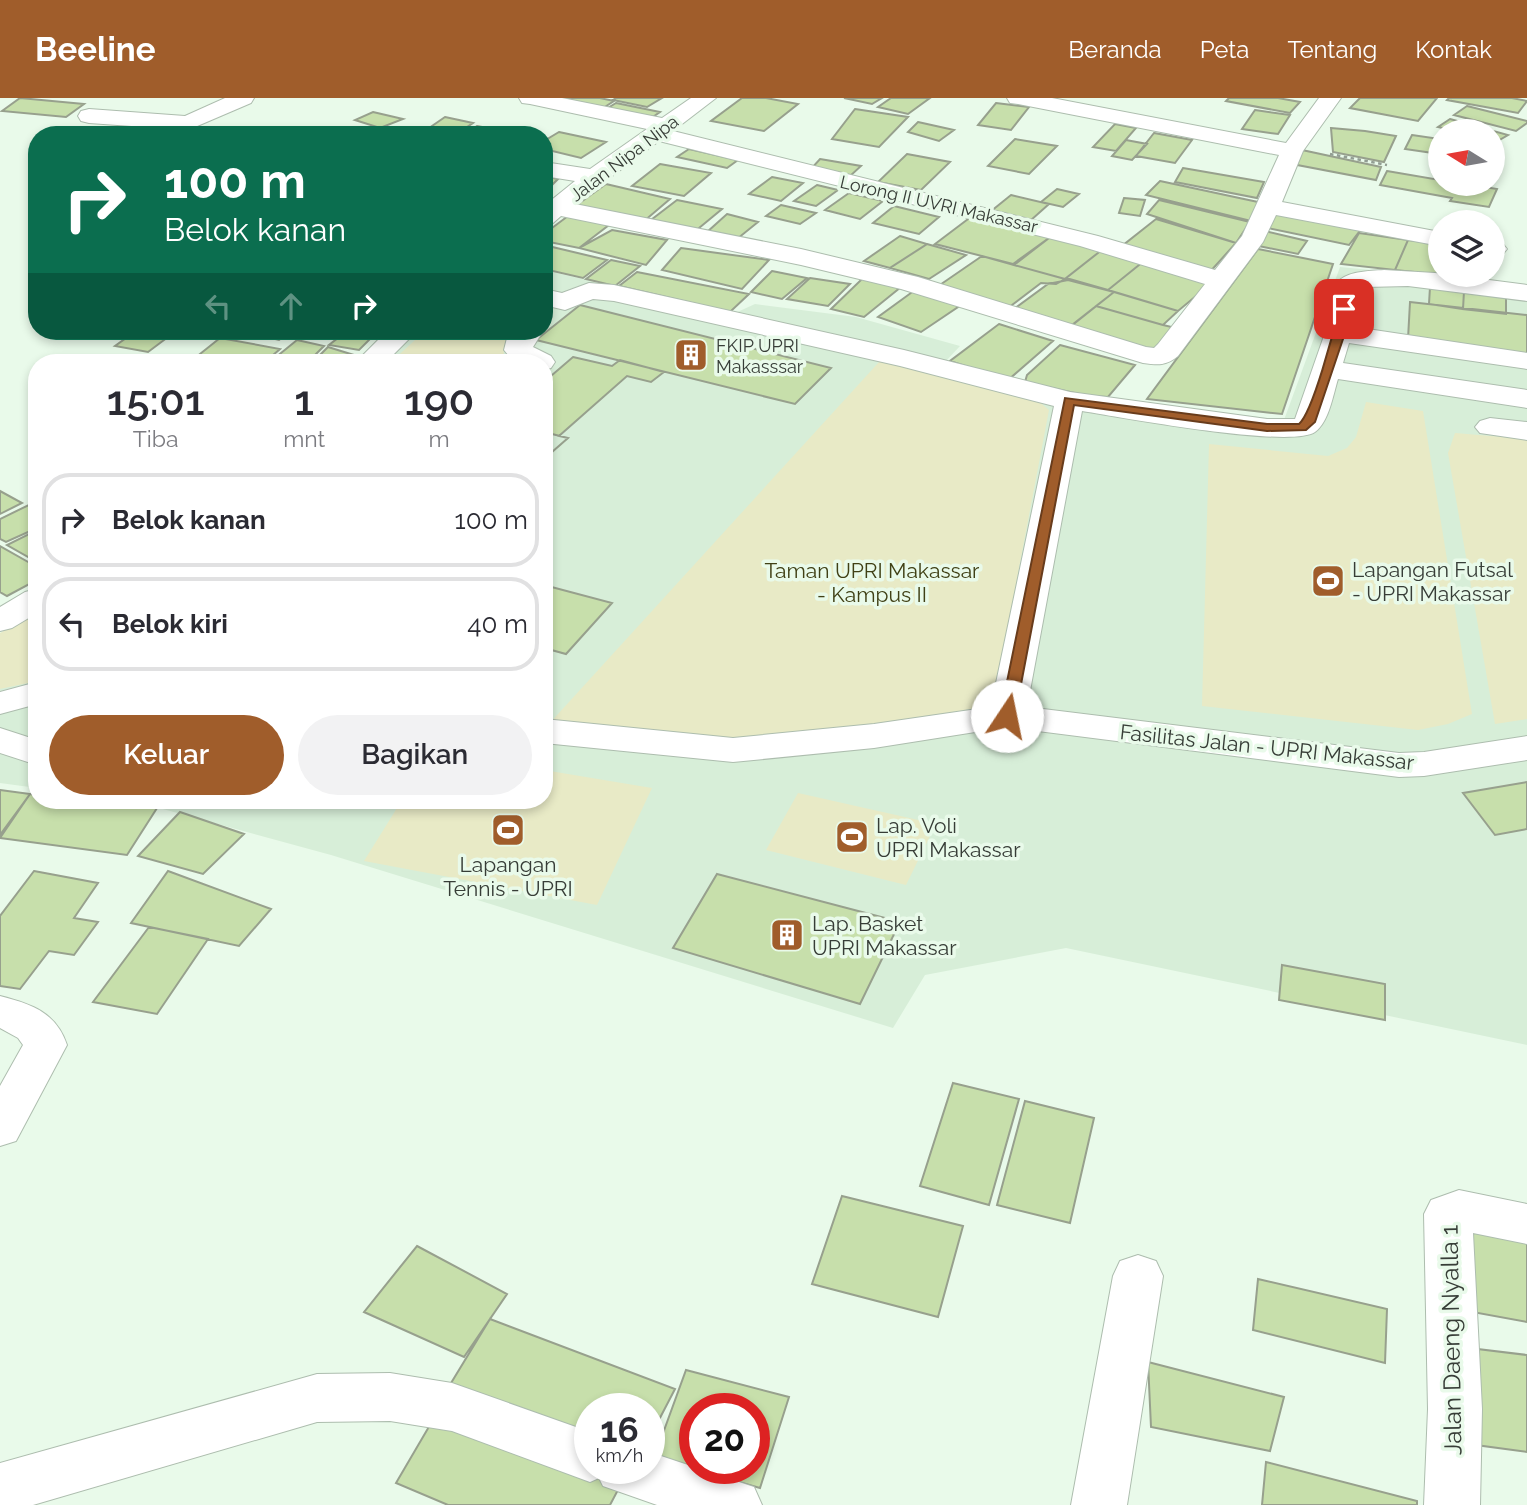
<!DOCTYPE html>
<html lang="id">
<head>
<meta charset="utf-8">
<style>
  :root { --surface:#fff; --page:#f2f2f3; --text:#2b2b33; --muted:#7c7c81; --line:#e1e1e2; --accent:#a05d2b }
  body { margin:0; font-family:Raleway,sans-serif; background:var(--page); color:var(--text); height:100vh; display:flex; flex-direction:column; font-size:26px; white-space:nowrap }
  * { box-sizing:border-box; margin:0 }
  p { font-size:23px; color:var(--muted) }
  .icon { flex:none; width:38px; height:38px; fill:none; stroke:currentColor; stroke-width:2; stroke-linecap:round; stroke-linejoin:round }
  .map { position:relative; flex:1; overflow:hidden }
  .sheet { position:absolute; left:28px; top:256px; width:525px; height:455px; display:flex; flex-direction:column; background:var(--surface); border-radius:28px; box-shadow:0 4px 10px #0003 }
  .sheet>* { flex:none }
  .banner { position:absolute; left:28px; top:28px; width:525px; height:214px; border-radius:28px; box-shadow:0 4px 10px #0003; background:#0b6e4f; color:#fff; overflow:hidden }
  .needle { width:46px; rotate:281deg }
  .controls { position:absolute; left:1428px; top:21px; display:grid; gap:14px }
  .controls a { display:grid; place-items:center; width:77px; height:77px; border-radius:50%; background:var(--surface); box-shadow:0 4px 10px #0003; font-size:35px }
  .speed { position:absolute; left:574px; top:1295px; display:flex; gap:14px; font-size:35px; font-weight:700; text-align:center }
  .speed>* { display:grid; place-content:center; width:91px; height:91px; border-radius:50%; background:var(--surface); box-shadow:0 4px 10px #0003; line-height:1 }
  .speed small { font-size:18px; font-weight:400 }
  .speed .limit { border:10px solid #d22; background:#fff; color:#111 }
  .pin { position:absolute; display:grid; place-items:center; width:60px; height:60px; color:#fff; margin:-30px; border-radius:14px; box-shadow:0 4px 10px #0006 }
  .me { position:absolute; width:77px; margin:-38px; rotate:11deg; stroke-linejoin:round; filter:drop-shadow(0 0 5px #0008) }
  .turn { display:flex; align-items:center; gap:24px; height:147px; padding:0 21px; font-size:32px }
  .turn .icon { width:91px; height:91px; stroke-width:2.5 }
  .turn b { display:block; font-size:49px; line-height:60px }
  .lanes { display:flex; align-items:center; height:66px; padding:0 21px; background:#0003; justify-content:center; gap:35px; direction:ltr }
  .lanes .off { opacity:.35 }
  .eta { display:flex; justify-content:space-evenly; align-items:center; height:119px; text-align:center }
  .eta b { font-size:42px; font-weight:600; line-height:49px }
  .primary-button { display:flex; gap:14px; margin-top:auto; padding:14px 21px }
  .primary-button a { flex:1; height:80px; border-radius:42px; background:var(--accent); color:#fff; font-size:28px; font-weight:600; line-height:80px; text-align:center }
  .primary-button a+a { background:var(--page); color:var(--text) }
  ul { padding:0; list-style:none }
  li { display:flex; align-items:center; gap:21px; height:94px; margin:0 14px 10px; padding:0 7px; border:4px solid var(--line); border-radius:28px }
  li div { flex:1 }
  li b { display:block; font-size:26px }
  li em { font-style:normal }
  header { display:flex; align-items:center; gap:42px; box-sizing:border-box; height:98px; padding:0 35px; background:var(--accent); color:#fff }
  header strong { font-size:33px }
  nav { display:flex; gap:38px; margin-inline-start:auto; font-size:24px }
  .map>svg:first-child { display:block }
  .built { fill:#d7eed8 }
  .green { fill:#e8eac6 }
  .building { fill:#c7dfab; stroke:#97a08d; stroke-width:2; fill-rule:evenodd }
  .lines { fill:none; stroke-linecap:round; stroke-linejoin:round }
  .minor-casing { stroke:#adbdae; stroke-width:2 }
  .path { stroke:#929e93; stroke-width:2.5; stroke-dasharray:3.5 3.5; stroke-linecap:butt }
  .minor { fill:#fff; fill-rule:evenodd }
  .route { fill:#a05d2b; stroke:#683c1c; stroke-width:2 }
  .labels { text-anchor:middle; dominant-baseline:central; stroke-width:7; stroke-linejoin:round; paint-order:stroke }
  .far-street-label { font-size:18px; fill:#373d37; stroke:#e9faea }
  .far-poi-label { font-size:18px; fill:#373d37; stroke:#e9faea; text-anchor:start }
  .poi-label { font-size:21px; fill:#373d37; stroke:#e9faea; text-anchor:start }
  .park-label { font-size:21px; fill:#404015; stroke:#e9faea }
  .street-label { font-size:21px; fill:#373d37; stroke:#e9faea }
  .near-street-label { font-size:24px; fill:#373d37; stroke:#e9faea }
</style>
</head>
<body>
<header>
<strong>Beeline</strong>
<nav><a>Beranda</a><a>Peta</a><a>Tentang</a><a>Kontak</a></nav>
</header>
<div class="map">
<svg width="1527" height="1407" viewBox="0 0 1527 1407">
  <rect width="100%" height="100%" fill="#e9faea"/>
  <path class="built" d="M 1340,169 L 1527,187 L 1527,947 L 1066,850 L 925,877 L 893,930 L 331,757 L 130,702 L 544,702 L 544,264 L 387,264 L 417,233 L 544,233 L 544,172 L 733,216 L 755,206 L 856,219 L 960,248 L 946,263 L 1078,298 L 1284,322 Z
    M 37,514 L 37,690 L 0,685 L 0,536 Z"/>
  <path class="green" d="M 425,233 L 519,233 C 510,240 502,244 504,256 L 515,264 L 391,264 Z
    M 880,263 L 1037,302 L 1049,312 L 993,607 L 903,623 L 753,643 L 548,627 Z
    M 1366,304 L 1423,313 L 1472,616 L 1448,626 L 1418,632 L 1202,608 L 1209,346 L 1328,358 L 1347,350 L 1356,339 Z
    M 1455,335 L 1527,341 L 1527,621 L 1495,626 L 1448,355 Z
    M 37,514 L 37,583 L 0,591 L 0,535 Z
    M 544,672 L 652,690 L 597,807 L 364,763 L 402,702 L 544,702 Z
    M 798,695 L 936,726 L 906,787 L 766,752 Z"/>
  <path class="building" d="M 20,0 L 84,6 L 66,19 L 2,13 Z
    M 564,0 L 600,0 L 614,3 L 600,12 L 558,3 Z
    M 616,0 L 662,0 L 647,9 L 613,2 Z
    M 742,0 L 766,0 L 798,6 L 764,33 L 711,23 Z
    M 844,0 L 882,0 L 872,6 Z
    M 891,0 L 930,0 L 908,16 L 878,9 Z
    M 1229,0 L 1278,0 L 1300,4 L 1290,15 L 1226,3 Z
    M 1360,0 L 1437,0 L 1418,23 L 1350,10 Z
    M 1449,0 L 1512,0 L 1527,3 L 1518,15 L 1447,2 Z
    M 616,5 L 660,14 L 647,23 L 603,13 Z
    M 996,5 L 1029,9 L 1011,32 L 978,27 Z
    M 1467,8 L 1527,23 L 1527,25 L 1516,33 L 1454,17 Z
    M 855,11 L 908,19 L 879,49 L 832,41 Z
    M 1255,12 L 1290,17 L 1278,36 L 1242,31 Z
    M 373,14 L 403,21 L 380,30 L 355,22 Z
    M 445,19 L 473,25 L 455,37 L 419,37 Z
    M 1450,21 L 1508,37 L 1496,44 L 1493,43 L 1493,33 L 1456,33 L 1438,29 Z
    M 918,24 L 954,32 L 939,43 L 908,34 Z
    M 1115,26 L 1136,30 L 1116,53 L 1093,49 Z
    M 477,28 L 508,34 L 504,37 L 464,37 Z
    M 1331,30 L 1365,33 L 1396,38 L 1384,64 L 1333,54 Z
    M 559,34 L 606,44 L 581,60 L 544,51 L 544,43 Z
    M 1154,35 L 1192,42 L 1175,65 L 1136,58 Z
    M 1412,37 L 1440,41 L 1440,56 L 1405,51 Z
    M 1015,41 L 1057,48 L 1029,76 L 988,68 Z
    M 1126,42 L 1147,46 L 1132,62 L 1112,58 Z
    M 689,51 L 738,62 L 727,70 L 677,59 Z
    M 1302,52 L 1381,69 L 1376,82 L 1292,66 Z
    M 907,56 L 950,64 L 921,92 L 878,84 Z
    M 820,61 L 861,68 L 849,79 L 810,72 Z
    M 660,66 L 711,75 L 684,98 L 632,88 Z
    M 1183,70 L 1264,84 L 1257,100 L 1175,84 Z
    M 1387,73 L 1440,82 L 1440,86 L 1466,86 L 1497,91 L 1489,109 L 1450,103 L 1452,100 L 1380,87 Z
    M 544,78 L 558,81 L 546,93 L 544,92 Z
    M 772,79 L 803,85 L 781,103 L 749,96 Z
    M 1160,83 L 1258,104 L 1251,123 L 1146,97 Z
    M 606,86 L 670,101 L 643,124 L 574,109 Z
    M 817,87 L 838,92 L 816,108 L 794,103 Z
    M 1057,91 L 1079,96 L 1063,109 L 1041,104 Z
    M 849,95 L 883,103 L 860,121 L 825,112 Z
    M 1011,97 L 1049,106 L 1030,123 L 990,114 Z
    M 1124,100 L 1145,102 L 1140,118 L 1119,115 Z
    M 677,102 L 722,111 L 693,135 L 647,125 Z
    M 1159,102 L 1250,124 L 1236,145 L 1147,116 Z
    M 781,107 L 816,115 L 800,126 L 766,118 Z
    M 894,108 L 939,119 L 919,136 L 873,125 Z
    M 1274,112 L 1362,130 L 1349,147 L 1268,130 Z
    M 976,115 L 1053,137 L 1013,166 L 935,146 Z
    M 727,116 L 758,124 L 737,141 L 706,135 Z
    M 568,118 L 609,127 L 579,150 L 544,143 L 544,136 Z
    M 1156,121 L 1236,145 L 1208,176 L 1122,148 Z
    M 612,132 L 667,142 L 646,167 L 579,150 Z
    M 1265,133 L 1307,143 L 1298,156 L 1254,147 Z
    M 1359,135 L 1408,142 L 1395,172 L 1341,166 Z
    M 1053,137 L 1103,151 L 1065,181 L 1014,167 Z
    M 900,138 L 927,146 L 890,170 L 864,163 Z
    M 1408,142 L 1440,146 L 1440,177 L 1475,177 L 1473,180 L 1395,172 Z
    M 927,146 L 966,157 L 929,181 L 890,170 Z
    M 544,147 L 607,162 L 583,180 L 544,171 Z
    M 681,150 L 769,162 L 742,191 L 662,172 Z
    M 1103,151 L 1144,163 L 1108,192 L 1066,180 Z
    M 1258,151 L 1333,166 L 1282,316 L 1147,301 Z
    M 982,158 L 1014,167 L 1065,181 L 1056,186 L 1041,185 L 1008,210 L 934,191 Z
    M 611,162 L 640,168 L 615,188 L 586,181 Z
    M 1144,163 L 1214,183 L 1178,213 L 1108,192 Z
    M 772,173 L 807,180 L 782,201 L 751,194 Z
    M 637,174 L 749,196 L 730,214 L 619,188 Z
    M 810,180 L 850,186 L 828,208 L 787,201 Z
    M 863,180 L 901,189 L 864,219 L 831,211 Z
    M 1068,182 L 1114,194 L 1066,232 L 1014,211 L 1048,186 Z
    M 1430,189 L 1464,193 L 1463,211 L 1429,206 Z
    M 915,192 L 961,207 L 921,234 L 878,219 Z
    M 1464,193 L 1506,198 L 1506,216 L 1463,211 Z
    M 1114,194 L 1178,213 L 1163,227 L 1096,208 Z
    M 1410,204 L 1527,217 L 1527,257 L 1408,241 Z
    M 580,207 L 831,270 L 795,306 L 536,242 Z
    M 1096,208 L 1163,227 L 1180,231 L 1152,257 L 1068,230 Z
    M 999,226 L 1053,243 L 1008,282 L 950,263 Z
    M 136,233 L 176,233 L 148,254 L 115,248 Z
    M 255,233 L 338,233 L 327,240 L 302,235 L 292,241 L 283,239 L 279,242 L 254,236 L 258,233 Z
    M 347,233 L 378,233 L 359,252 L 329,247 Z
    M 220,240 L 280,251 L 265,264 L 190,264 Z
    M 297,242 L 324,248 L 308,264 L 270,264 Z
    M 1060,247 L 1135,267 L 1108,299 L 1088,298 L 1025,284 L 1027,277 Z
    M 328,249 L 354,257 L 347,264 L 313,264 Z
    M 573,259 L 612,268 L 620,262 L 664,274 L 651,284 L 627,278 L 559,338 L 568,340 L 544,361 L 544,284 Z
    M 544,334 L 568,340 L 544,361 Z
    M 0,393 L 22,405 L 0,416 Z
    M 37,403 L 37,430 L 6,444 L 0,441 L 0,421 Z
    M 37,432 L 37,464 L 7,447 Z
    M 0,448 L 37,469 L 37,482 L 7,498 L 0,494 Z
    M 544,487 L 612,505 L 566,556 L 544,550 Z
    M 1527,684 L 1527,731 L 1495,737 L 1463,695 Z
    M 0,692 L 30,696 L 0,737 Z
    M 30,696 L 37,697 L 37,702 L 84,702 L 157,710 L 127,757 L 0,740 Z
    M 180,714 L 244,736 L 203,776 L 138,758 Z
    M 34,773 L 98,785 L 74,820 L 98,824 L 74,857 L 49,853 L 20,891 L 0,888 L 0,818 Z
    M 168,773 L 271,811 L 239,848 L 131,825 Z
    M 717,776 L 900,824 L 860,906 L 673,850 Z
    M 149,829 L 208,841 L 157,916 L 93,904 Z
    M 1282,867 L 1385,886 L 1385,922 L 1279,902 Z
    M 953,985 L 1019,1001 L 989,1107 L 920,1088 Z
    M 1025,1003 L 1094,1020 L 1070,1125 L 997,1107 Z
    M 842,1098 L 963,1128 L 938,1219 L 812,1186 Z
    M 1458,1119 L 1527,1132 L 1527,1224 L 1456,1211 Z
    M 417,1148 L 507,1196 L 464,1259 L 364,1214 Z
    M 1258,1181 L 1387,1211 L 1385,1265 L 1253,1232 Z
    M 490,1221 L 675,1291 L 649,1341 L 649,1311 L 590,1311 L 590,1345 L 448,1290 Z
    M 1461,1249 L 1527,1257 L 1527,1354 L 1476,1347 Z
    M 1148,1264 L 1284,1299 L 1270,1353 L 1151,1329 Z
    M 686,1272 L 789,1299 L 760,1390 L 654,1360 ZM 695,1311 L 754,1311 L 754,1370 L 695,1370 Z
    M 437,1315 L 620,1388 L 610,1407 L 448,1407 L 396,1385 Z
    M 1266,1364 L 1417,1403 L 1417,1407 L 1262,1407 Z"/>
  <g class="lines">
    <defs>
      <path id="minor" d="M 225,0 L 254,0 L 251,5 L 188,32 L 89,25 L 81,23 L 78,18 L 81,13 L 89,11 L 185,18 Z
        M 519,0 L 562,0 L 662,20 L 691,0 L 716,0 L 673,33 L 1098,138 L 1215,172 L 1242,138 L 1279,57 L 1018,6 L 1010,5 L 1007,0 L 1052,0 L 1286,45 L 1319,0 L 1341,0 L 1303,53 L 1282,104 L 1440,134 L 1440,148 L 1276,117 L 1263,144 L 1178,258 C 1166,268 1158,267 1143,265 L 901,191 L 801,167 L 561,118 L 553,125 L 544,127 L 544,108 L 575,83 L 544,78 L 544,64 L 590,71 L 647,31 L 530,6 L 522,5 ZM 659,43 L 1080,148 L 1205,186 L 1158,246 L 1154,250 L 1146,249 L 918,179 L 801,151 L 575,106 Z
        M 1493,143 L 1503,146 L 1507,151 L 1503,156 L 1493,159 Z
        M 1384,172 L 1435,175 L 1527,187 L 1527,203 L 1408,188 L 1366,189 L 1361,191 L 1354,229 L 1527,255 L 1527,271 L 1349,245 L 1343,265 L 1527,292 L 1527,310 L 1338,281 C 1333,297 1329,324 1315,334 C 1291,351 1119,319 1082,313 L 1027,609 L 1399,655 L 1424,654 L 1527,638 L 1527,662 L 1424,678 L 1399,679 L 1007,629 L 874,650 L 733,664 L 544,645 L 544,621 L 733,640 L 874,626 L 991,609 L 1054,308 L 900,268 L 614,203 L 593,201 L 565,212 L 544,207 L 544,191 L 562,195 L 589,185 L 614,187 L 904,252 L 1070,294 L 1267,321 L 1295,321 L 1325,235 L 1336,186 C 1345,173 1369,173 1384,172 Z
        M 387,233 L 417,233 L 386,264 L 356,264 Z
        M 513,233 L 543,233 L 533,249 L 551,258 L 555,264 L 551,270 L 544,272 L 544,264 C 529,264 514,266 504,252 L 507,240 Z
        M 1490,320 L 1527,324 L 1527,342 L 1480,335 L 1475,329 L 1480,323 Z
        M 37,491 L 37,515 L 12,530 L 0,533 L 0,509 L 25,494 Z
        M 37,584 L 37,606 L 0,616 L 0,594 Z
        M 0,630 L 37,642 L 37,667 L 0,655 Z
        M 0,898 C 31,906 56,914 67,947 L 16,1043 L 0,1048 L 0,988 L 23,947 L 18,940 L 0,930 Z
        M 1459,1092 L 1527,1106 L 1527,1146 L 1473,1135 L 1482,1311 L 1480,1407 L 1424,1407 L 1428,1311 L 1424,1116 L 1431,1102 Z
        M 1138,1157 L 1156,1163 L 1163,1178 L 1127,1407 L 1071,1407 L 1113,1178 L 1120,1163 Z
        M 390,1275 L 452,1285 L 590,1334 L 590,1370 L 649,1370 L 649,1354 L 754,1389 L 762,1407 L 657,1407 L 603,1388 L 599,1380 L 590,1384 L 452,1333 L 390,1323 L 317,1324 L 33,1407 L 0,1407 L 0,1365 L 317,1276 Z"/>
    </defs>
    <use href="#minor" class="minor-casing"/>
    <path class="path" d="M 1330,56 L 1387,67"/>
    <use href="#minor" class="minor"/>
  </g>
  <path class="route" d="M 1344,207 L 1350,211 L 1345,235 L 1315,324 L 1306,332 L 1267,333 L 1074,307 L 1015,618 L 1007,622 L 1002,621 L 1000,618 L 1065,300 L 1267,326 L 1299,326 C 1313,314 1334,232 1339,211 Z"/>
  <defs>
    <symbol id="building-square" viewBox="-11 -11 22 22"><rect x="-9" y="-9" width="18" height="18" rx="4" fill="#a05d2b" stroke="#e9faea"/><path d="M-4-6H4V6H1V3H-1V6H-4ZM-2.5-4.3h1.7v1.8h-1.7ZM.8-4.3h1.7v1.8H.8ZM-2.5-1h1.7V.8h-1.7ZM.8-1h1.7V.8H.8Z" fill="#fff"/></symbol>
    <symbol id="stadium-square" viewBox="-11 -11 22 22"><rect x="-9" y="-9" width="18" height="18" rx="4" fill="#a05d2b" stroke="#e9faea"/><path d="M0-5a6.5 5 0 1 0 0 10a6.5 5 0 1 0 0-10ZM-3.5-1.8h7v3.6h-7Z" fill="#fff"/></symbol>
  </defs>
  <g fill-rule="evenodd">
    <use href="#building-square" x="672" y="238" width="38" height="38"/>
    <use href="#stadium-square" x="1309" y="464" width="38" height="38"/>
    <use href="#stadium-square" x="489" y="713" width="38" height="38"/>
    <use href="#stadium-square" x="833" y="720" width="38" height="38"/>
    <use href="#building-square" x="768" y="818" width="38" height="38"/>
  </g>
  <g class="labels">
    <g class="far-street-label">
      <text transform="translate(624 60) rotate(-37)">Jalan Nipa Nipa</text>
      <text transform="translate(939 106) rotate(13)">Lorong II UVRI Makassar</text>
    </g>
    <g class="far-poi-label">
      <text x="716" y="247">FKIP UPRI<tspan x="716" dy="21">Makasssar</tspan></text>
    </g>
    <g class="poi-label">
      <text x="1352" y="471">Lapangan Futsal<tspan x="1352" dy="24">- UPRI Makassar</tspan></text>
      <text x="876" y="727">Lap. Voli<tspan x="876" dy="24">UPRI Makassar</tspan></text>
      <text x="508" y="766" text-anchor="middle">Lapangan<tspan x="508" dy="24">Tennis - UPRI</tspan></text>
      <text x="812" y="825">Lap. Basket<tspan x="812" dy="24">UPRI Makassar</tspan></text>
    </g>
    <g class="park-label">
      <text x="872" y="472">Taman UPRI Makassar<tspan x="872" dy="24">- Kampus II</tspan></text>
    </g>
    <g class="street-label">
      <text transform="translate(1267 649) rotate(6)">Fasilitas Jalan - UPRI Makassar</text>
    </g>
    <g class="near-street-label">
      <text transform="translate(1451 1242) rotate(-91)">Jalan Daeng Nyalla 1</text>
    </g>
  </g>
</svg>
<div class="controls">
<a><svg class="needle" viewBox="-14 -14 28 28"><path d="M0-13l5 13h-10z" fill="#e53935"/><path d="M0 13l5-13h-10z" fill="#7c7c81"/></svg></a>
<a><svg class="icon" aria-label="layers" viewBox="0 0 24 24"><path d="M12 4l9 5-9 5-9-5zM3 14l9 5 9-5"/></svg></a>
</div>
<div class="speed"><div>16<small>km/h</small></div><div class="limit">20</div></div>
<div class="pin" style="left:1344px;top:211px;background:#d93025"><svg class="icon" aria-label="arrive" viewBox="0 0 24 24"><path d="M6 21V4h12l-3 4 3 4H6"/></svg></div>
<svg class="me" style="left:1007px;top:618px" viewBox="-20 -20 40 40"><circle r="19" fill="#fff"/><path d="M0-13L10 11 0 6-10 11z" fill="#a05d2b"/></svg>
<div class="banner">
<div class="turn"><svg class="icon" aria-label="right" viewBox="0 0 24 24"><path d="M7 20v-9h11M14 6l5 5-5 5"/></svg><div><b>100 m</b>Belok kanan</div></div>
<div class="lanes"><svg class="icon off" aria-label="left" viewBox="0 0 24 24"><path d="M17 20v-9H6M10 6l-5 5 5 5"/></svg><svg class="icon off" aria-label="ahead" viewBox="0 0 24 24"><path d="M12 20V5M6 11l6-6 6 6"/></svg><svg class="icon" aria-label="right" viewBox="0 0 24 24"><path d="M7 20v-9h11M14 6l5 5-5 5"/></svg></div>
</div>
<section class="sheet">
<div class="eta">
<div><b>15:01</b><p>Tiba</p></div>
<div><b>1</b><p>mnt</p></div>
<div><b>190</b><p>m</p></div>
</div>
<ul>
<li><svg class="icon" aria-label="right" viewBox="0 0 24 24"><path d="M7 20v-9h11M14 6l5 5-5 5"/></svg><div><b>Belok kanan</b></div><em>100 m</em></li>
<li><svg class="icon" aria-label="left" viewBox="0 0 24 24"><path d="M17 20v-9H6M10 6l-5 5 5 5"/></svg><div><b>Belok kiri</b></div><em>40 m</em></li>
</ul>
<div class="primary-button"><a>Keluar</a><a>Bagikan</a></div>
</section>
</div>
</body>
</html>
